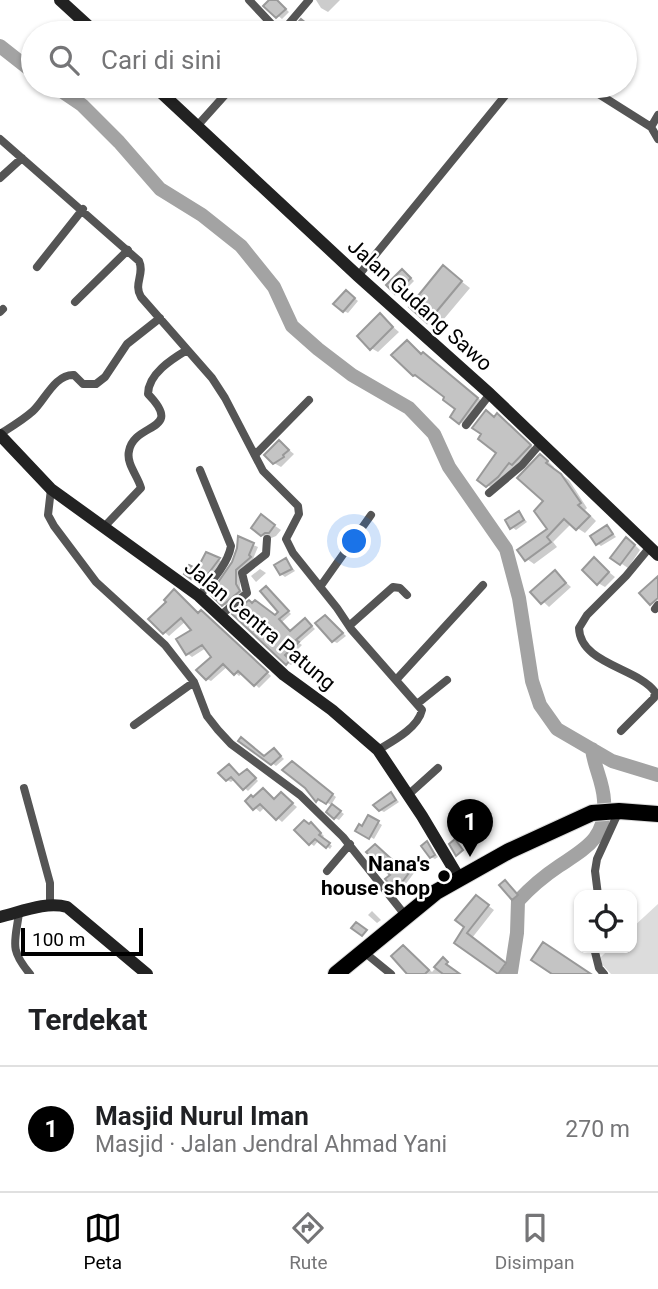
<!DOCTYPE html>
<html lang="id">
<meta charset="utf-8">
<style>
:root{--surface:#fff;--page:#f6f6f6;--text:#202124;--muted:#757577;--line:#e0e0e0;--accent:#000}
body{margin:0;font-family:Roboto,sans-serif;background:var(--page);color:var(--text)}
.controls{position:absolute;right:21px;bottom:21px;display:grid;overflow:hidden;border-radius:14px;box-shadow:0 2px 5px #0004}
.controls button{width:63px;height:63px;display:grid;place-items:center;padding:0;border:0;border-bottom:2px solid var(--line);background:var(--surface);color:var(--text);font:35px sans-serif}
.scale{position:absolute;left:21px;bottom:18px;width:122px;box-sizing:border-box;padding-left:7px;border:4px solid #000;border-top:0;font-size:19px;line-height:24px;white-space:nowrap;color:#000;-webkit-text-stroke:5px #fff;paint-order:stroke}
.you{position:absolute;left:355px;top:542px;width:24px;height:24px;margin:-18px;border:5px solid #fff;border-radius:50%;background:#1a73e8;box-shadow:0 0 0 10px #1a73e833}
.badge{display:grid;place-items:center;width:46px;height:46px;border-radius:50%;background:var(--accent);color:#fff;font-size:23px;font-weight:700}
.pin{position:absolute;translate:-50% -58px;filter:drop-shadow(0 2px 4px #0008)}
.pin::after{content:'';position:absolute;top:37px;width:24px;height:21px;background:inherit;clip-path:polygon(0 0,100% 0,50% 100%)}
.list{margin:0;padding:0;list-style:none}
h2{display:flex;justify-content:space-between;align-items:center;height:91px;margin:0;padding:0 28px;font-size:30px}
h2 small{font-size:23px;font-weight:400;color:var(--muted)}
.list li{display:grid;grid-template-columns:46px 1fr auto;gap:21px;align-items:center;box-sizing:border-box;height:126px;padding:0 28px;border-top:2px solid var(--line)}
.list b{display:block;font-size:26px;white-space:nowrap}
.list p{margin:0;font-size:23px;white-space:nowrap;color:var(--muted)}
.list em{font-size:23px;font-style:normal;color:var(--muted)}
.icon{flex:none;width:38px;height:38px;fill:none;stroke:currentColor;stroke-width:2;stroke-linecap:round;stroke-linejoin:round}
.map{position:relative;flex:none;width:658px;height:974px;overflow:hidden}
.search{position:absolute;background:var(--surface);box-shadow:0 2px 5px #0004;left:21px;right:21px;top:21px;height:77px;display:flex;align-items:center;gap:18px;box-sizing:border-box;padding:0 24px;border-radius:38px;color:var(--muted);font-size:26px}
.sheet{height:217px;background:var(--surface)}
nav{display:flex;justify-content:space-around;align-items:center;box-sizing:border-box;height:98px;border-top:2px solid var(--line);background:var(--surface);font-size:19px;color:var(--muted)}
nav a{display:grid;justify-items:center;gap:4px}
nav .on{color:var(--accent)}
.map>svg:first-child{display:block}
.green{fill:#dcdcdc}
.shadow{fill:#0003}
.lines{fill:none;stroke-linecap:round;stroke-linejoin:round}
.river{stroke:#a3a3a3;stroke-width:14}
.building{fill:#c4c4c4;stroke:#999;stroke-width:2}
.highway-casing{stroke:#dbdbdb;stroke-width:18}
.street{stroke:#555;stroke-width:8}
.secondary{stroke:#222;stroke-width:12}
.highway{stroke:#000;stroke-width:16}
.poi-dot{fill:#000;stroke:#fff;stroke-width:2.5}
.labels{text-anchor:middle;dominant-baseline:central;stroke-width:5;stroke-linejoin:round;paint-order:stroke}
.street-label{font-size:21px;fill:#000;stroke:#fff}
.poi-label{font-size:21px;font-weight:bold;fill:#000;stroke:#fff;text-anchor:end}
</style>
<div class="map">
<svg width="658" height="974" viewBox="0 0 658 974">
<rect width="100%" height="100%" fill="#fff"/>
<!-- green -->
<path class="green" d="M 658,904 L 658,974 L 611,974 L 598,960 L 610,948 L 632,948 L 632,928 Z"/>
<!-- shadow -->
<path class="shadow" d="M 272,0 L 276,0 L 289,12 L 282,19 L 266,6 Z
M 316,0 L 340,0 L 328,12 L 321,8 Z
M 306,24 L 314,30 L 311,33 L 305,33 L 297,27 Z
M 408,86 L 435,86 L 425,98 Z
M 444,268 L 470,288 L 438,326 L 428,321 Z
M 406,273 L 414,281 L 400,295 L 389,285 Z
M 350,294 L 358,301 L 348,313 L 344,311 Z
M 380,316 L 399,332 L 378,352 L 371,348 Z
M 408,342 L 483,402 L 466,426 L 460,422 L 458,409 L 447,397 L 414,375 Z
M 497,415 L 536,450 L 494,489 L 487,485 L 499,453 L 483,434 Z
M 279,442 L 294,454 L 281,467 L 274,463 Z
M 548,461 L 554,467 L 553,469 L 569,480 L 587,508 L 585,510 L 596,521 L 585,533 L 571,524 L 553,542 L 557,547 L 534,564 L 527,559 L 549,529 L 546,501 L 520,477 Z
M 519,513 L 527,522 L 516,530 L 512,527 Z
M 268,521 L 281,530 L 276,536 L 269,539 L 262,535 Z
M 607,527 L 616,537 L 601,546 L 597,543 Z
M 239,539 L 258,547 L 253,559 L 240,573 L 240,588 L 243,594 L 228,607 L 223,604 Z
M 633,543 L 640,550 L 628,568 L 613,558 Z
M 207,554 L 225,563 L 213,581 L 199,574 L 196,580 L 186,574 L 190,567 L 198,571 Z
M 286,560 L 295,571 L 285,577 L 281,574 Z
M 594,560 L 615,577 L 605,587 L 598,583 Z
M 260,569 L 266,573 L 256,582 L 251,576 Z
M 555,573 L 571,587 L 549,607 L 533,592 Z
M 266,588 L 291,614 L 282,622 L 292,632 L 306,620 L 315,629 L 299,643 L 302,645 L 288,659 L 293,663 L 291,665 L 287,663 L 276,617 L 281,612 Z
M 175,591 L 199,614 L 206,615 L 271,676 L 259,688 L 243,673 L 239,676 L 228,666 L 211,681 L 207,679 L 214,657 L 206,648 L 192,657 L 188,654 L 178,639 L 193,630 L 186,621 L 169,636 L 150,619 L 169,602 Z
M 329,619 L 346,636 L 337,643 L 333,641 Z
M 278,753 L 284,759 L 276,766 L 265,758 Z
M 229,766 L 241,777 L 251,773 L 258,781 L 248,791 L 235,779 L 231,782 L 227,780 Z
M 296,766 L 336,797 L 331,805 L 323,800 L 321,802 L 317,800 L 306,787 Z
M 263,790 L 275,800 L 281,794 L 297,807 L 282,822 L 265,807 L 260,812 L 247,801 L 254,799 Z
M 391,794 L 399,802 L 384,812 L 380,810 Z
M 337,809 L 344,814 L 339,820 L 335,818 Z
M 369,817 L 382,825 L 374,839 L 358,830 L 362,828 Z
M 308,824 L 315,827 L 324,836 L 322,838 L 332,846 L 330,849 L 319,840 L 314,846 L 310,843 Z
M 427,843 L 438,857 L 435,859 L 431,857 Z
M 406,865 L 414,873 L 405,885 L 400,883 L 396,887 L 392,885 L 393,875 L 399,866 Z
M 505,882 L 521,898 L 518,901 L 514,898 Z
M 482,901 L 494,910 L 472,938 L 510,967 L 506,974 L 499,974 L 456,943 Z
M 372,911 L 381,920 L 377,923 L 368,915 Z
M 408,950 L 432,972 L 443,960 L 458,974 L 412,974 Z"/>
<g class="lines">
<!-- river -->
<path class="river" d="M 0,46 L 33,72
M 54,86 L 82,105 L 119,142 L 160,189 L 202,215 L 241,246 L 274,287 L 292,326 L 318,349 L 352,375 L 409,408 L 434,434 L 449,467 L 506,549 L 519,598 L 532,681 L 540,705 L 557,729 L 612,761 L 658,775
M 505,974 L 511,972 L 517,933 L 518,901 C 530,888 544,876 559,866 C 586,848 607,838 604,800 C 603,781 594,767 592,749"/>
</g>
<!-- building -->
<path class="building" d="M 269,0 L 277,0 L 286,9 L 276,18 L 263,6 Z
M 301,19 L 311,27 L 305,33 L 294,27 Z
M 440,24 L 452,33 L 432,33 Z
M 443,265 L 462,281 L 427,323 L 409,307 Z
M 402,269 L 411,278 L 395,294 L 386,285 Z
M 346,290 L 355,298 L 343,312 L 333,304 Z
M 380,313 L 393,327 L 370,350 L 357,336 Z
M 407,340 L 421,354 L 423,352 L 478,398 L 459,424 L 450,417 L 455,409 L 443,400 L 444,397 L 415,375 L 413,376 L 391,355 Z
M 486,410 L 494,417 L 497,413 L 498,414 L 531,445 L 512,465 L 509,463 L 498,477 L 486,487 L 477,480 L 496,453 L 478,439 L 481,434 L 472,428 Z
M 279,440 L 289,450 L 283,455 L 284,457 L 273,464 L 264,455 Z
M 540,454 L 548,461 L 546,463 L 561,474 L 581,503 L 578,505 L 590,516 L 576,530 L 564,519 L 547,537 L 551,542 L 525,561 L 517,550 L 547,529 L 534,511 L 543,501 L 517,478 Z
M 519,511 L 524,520 L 510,529 L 505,520 Z
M 261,514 L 275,525 L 269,533 L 265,533 L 261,536 L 251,528 Z
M 607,525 L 613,534 L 596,545 L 590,536 Z
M 238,536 L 254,543 L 249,555 L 251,557 L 236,570 L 236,584 L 240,591 L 222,606 L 210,594 L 232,562 L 237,548 Z
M 626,537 L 635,545 L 620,565 L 610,558 Z
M 206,552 L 220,558 L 205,578 L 195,573 Z
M 594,557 L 609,572 L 597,585 L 582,570 Z
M 286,558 L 292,569 L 280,575 L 274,565 Z
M 189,565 L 197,569 L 191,579 L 184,574 Z
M 555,570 L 566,583 L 541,604 L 530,592 Z
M 658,576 L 658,598 L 650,605 L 639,593 Z
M 266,586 L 289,611 L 279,619 L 290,631 L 305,618 L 312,626 L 296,640 L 299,642 L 285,655 L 290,660 L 286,665 L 232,614 L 249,600 L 252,603 L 255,600 L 275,615 L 278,612 L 260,591 Z
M 174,589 L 198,613 L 201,610 L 268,672 L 254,686 L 238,671 L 234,675 L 223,664 L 206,680 L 196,670 L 211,657 L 202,645 L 186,655 L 176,639 L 191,630 L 181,618 L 163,634 L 148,619 L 166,602 L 164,600 Z
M 325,615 L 343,633 L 332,642 L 315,623 Z
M 241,737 L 264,756 L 274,748 L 281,756 L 271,765 L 238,741 Z
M 292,761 L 333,794 L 326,804 L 318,799 L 316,802 L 305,788 L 282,770 Z
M 229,764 L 239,775 L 247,769 L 256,778 L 243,790 L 231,777 L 226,781 L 218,773 Z
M 263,788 L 274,799 L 281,792 L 293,803 L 276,820 L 260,804 L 253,810 L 245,801 L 251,795 L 253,797 Z
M 391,792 L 396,800 L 379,811 L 373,805 Z
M 332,804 L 341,811 L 334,819 L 326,812 Z
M 368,815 L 379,821 L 369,839 L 355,831 L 359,824 L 362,826 Z
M 304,820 L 309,824 L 311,822 L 321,833 L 319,835 L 330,843 L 326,848 L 315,839 L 309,845 L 294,830 Z
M 455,839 L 463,850 L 456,856 L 449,844 Z
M 427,841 L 435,855 L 430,858 L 421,846 Z
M 375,844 L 398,865 L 402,861 L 411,870 L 400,885 L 396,881 L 391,886 L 385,879 L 390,875 L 366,852 Z
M 505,880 L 518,895 L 512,900 L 499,885 Z
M 476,895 L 489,905 L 467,933 L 506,963 L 498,974 L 454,943 L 464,927 L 455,920 Z
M 356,922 L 367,930 L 362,936 L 351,928 Z
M 543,942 L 591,974 L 552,974 L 531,960 Z
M 403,945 L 429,970 L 425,974 L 407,974 L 391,956 Z
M 443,957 L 448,962 L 446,964 L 460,974 L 443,974 L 434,967 Z"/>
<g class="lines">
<!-- highway casing -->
<g class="highway-casing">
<path id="highway" d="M 336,974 L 436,892 L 509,851 L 592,813 L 619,811 L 658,814"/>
</g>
<!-- street -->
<path class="street" d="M 249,0 L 280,33
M 281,33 L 309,0
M 586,86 L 651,127 L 658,139
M 198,125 L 233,86
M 651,127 L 658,115
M 0,139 L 139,261 C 145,274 133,284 141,297 L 212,378 L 225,398 L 263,471 L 298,506 L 299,514 L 286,539 L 293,553 L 337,608 L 351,629 L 422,710 C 418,728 393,741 378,750
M 0,178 L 22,158
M 37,267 L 83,209
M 358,276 L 513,86
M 75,302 L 128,250
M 0,312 L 3,309
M 466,425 L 490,394
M 0,434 C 11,427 23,420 33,411 C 45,400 55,374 74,375 L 83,384 L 96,384 L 105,377 L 127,344 L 160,318
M 255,455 L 309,400
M 51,489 L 48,515 L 54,526 L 96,582 L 165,645 L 194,682 L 207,716 L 218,730 L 231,744 L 300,795 L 343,837 L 405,915
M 489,493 L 522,465 L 541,443
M 104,527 L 141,488 C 138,476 126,464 129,451 C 134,422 185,432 148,394 C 148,374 172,359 187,350
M 320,587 L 371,515
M 199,596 C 211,582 228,564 231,546 L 200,470
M 655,609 L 658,605
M 221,615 L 247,593 L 242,573 L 266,554 L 267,539
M 349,626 L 393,587 L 400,588 L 407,595
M 396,680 L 483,585
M 417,704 L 447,680
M 134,725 L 194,682
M 621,731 L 654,698 L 655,692 C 638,668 580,664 579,628 L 587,615 L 626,576 L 650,547
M 24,788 L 50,883 L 50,905
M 408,795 L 438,768
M 327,871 L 350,844
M 598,895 L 595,871 L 597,859 L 619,811
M 19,913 C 15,943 9,949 30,974
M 594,948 L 599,968 L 604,974
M 364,952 L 391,974"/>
<!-- secondary -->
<path class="secondary" d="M 60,0 L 96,33
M 154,86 L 358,276 L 490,394 L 658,555
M 0,435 L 51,489 L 199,596 L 284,675 L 332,710 L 378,750 L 422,816 L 459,878
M 0,917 C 21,912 46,901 67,907 L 147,974"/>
<!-- highway -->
<use href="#highway" class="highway"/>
</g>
<!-- markers -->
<circle class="poi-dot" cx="444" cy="876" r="7"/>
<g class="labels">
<!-- street labels -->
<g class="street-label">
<text transform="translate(420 305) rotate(42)">Jalan Gudang Sawo</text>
<text transform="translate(260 625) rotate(40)">Jalan Centra Patung</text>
</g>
<!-- poi labels -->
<g class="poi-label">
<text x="430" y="864">Nana's<tspan x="430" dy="24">house shop</tspan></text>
</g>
</g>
</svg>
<div class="controls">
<button><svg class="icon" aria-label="locate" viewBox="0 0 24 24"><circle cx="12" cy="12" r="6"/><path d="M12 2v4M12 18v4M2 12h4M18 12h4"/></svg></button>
</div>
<div class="scale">100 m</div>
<div class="you"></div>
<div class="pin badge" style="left:470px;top:857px">1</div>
<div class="search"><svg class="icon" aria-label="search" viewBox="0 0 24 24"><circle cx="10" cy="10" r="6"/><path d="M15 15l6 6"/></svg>Cari di sini</div>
</div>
<section class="sheet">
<h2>Terdekat<small></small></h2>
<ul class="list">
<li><span class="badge">1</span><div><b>Masjid Nurul Iman</b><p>Masjid · Jalan Jendral Ahmad Yani</p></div><em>270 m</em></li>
</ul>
</section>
<nav>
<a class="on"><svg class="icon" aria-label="map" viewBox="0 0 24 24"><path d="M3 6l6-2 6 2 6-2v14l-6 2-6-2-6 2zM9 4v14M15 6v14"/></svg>Peta</a>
<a><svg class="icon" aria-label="directions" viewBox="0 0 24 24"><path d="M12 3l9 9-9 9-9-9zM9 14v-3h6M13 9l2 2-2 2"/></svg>Rute</a>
<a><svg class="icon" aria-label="saved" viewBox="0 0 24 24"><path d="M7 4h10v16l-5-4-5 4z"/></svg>Disimpan</a>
</nav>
